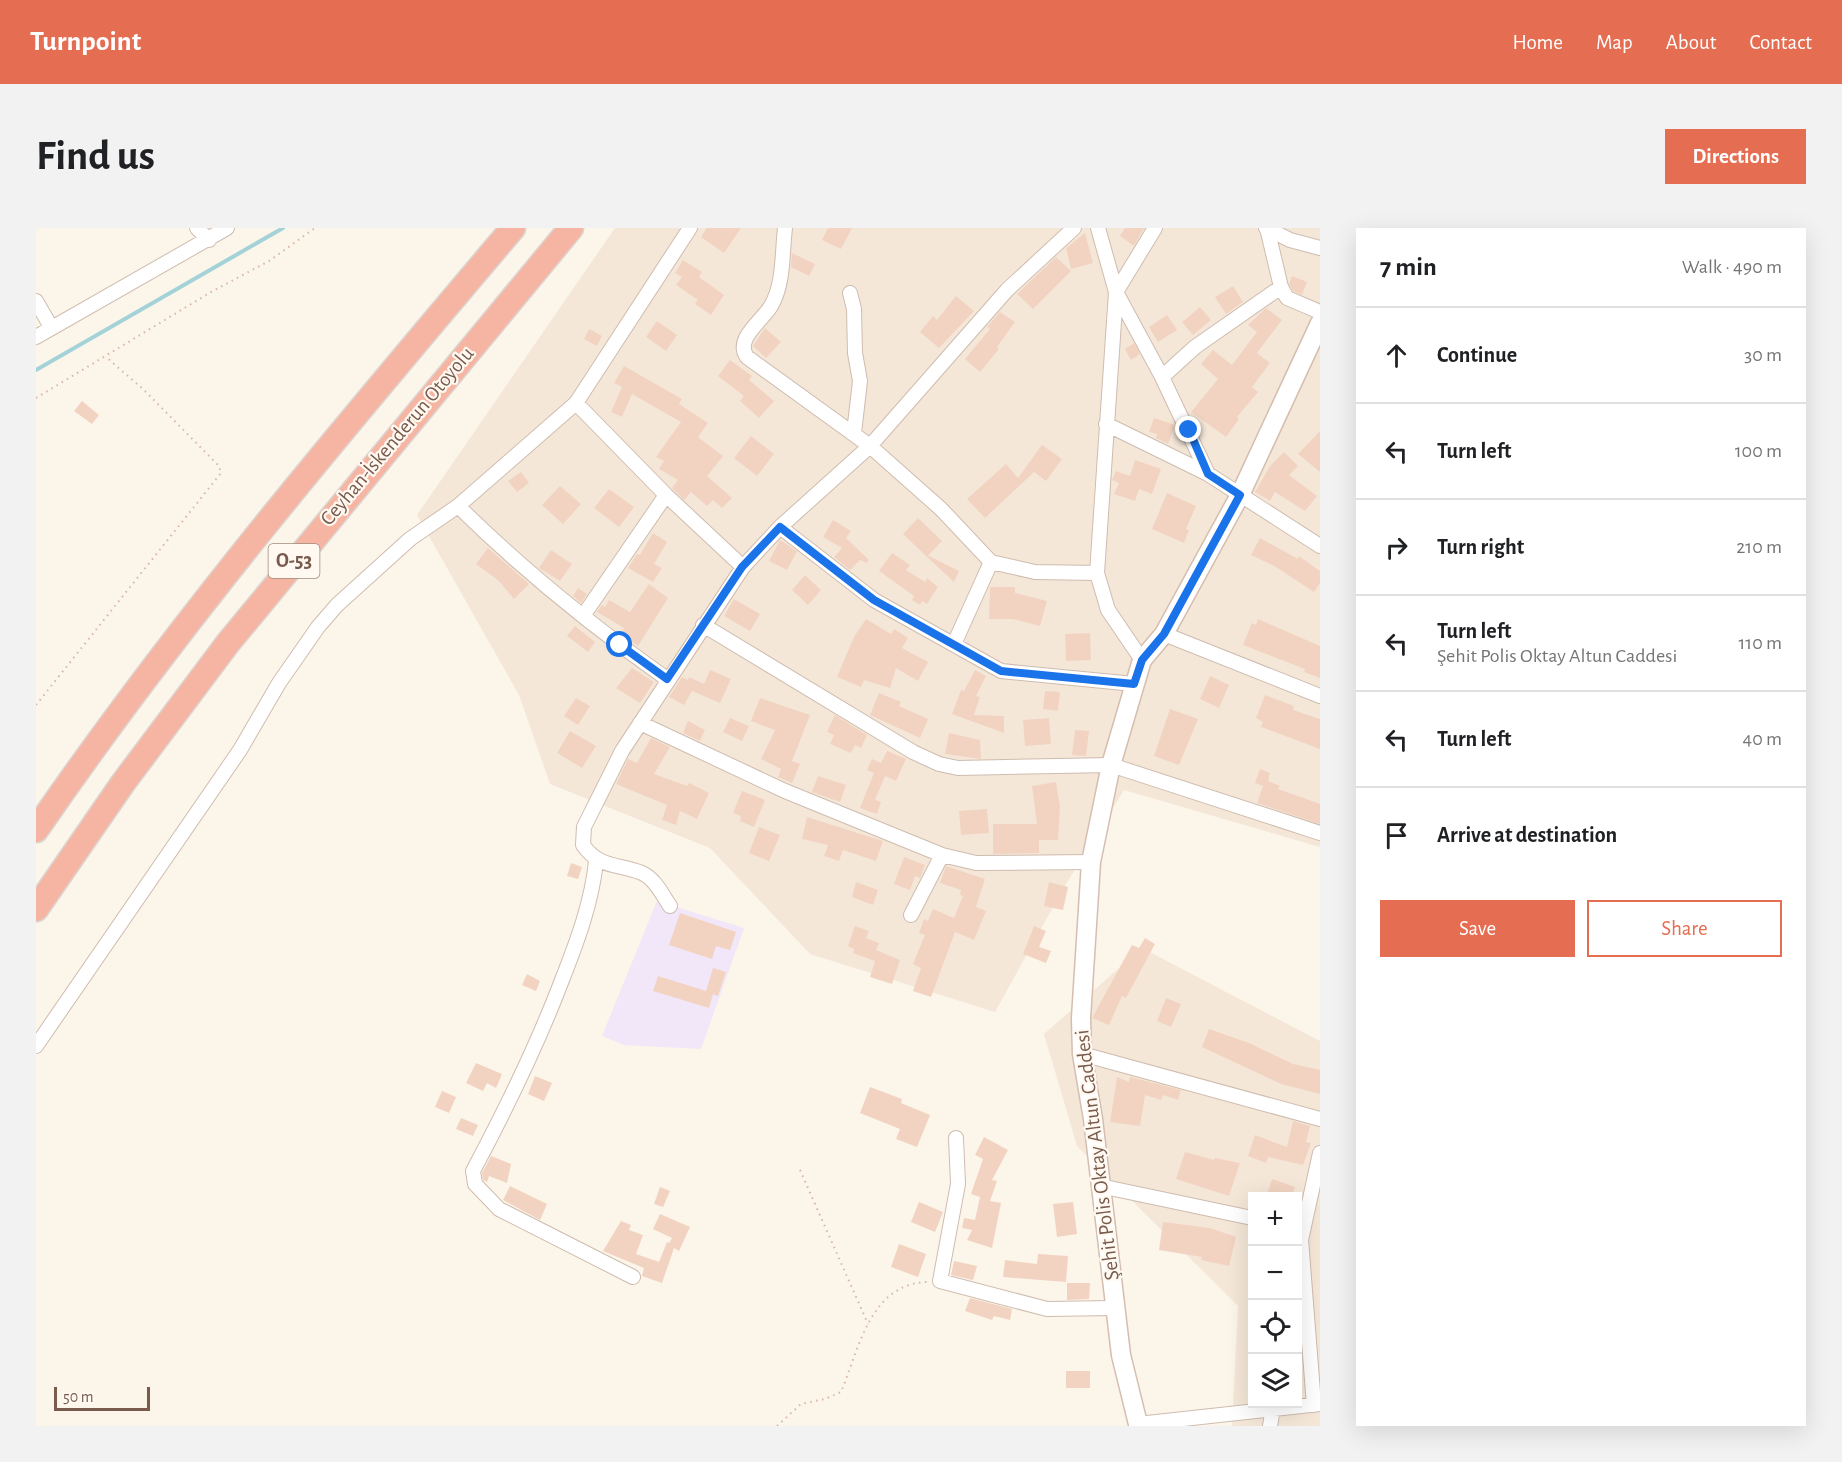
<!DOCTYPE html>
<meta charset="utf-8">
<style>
:root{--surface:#fff;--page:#f2f2f2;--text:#202124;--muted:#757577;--line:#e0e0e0;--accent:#e56d51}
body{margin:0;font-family:"Alegreya Sans",sans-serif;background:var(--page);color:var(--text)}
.controls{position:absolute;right:18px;bottom:18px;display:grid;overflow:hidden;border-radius:0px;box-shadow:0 6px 24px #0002}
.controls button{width:54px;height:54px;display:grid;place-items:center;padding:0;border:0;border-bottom:2px solid var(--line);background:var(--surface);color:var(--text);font:30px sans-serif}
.scale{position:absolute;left:18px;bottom:15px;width:96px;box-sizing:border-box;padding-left:6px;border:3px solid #785b4d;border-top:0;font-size:16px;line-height:21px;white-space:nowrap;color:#785b4d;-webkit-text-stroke:4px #fff9f1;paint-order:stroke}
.stop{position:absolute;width:18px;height:18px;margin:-14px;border:4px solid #1a73e8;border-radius:50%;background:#fff}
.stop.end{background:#1a73e8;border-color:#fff;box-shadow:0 2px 6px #0008}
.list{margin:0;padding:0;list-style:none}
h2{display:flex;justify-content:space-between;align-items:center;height:78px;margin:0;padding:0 24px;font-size:26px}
h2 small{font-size:20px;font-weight:400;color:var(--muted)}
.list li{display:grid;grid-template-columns:39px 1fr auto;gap:18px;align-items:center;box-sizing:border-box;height:96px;padding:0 24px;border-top:2px solid var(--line)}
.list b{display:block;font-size:22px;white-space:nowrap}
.list p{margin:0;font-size:20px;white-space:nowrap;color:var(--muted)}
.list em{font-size:20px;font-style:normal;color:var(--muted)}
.actions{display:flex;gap:12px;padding:18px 24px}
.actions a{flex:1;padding:14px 0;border:2px solid var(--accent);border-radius:0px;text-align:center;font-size:21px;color:var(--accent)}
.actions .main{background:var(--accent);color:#fff}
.icon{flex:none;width:33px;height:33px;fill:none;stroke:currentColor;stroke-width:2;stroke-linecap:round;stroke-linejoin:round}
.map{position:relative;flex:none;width:1284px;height:1198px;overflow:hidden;border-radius:0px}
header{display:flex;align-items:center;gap:36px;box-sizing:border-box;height:84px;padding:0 30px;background:var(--accent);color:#fff}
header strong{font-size:28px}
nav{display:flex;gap:33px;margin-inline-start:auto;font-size:21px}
.intro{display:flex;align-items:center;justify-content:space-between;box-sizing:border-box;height:144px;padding:0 36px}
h1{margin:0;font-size:42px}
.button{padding:15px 27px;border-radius:0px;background:var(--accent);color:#fff;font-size:21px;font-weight:700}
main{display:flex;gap:36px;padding:0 36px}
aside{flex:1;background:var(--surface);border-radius:0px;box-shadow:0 6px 24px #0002}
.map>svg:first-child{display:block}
.residential{fill:#f4e7d8;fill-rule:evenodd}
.education{fill:#f2e6f9}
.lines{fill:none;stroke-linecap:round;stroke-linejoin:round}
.stream{stroke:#a4d2d9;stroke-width:4}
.building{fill:#f2d3c1}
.street-casing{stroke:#cfbcaf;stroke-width:16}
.secondary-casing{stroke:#d5beaf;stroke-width:21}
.highway-casing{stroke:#dcd4d1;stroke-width:27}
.path{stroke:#d8b6a4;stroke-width:2;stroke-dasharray:1.5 4.5;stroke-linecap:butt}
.street{stroke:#fff;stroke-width:14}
.secondary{stroke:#fff;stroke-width:18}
.highway{stroke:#f6b5a2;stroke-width:24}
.route{stroke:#1a73e8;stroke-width:8}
.labels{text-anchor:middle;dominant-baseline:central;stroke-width:4.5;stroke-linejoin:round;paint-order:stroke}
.shield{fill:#fff9f1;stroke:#a08a7e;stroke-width:1.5}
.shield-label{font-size:20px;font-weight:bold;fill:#785b4d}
.street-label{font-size:21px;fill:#785b4d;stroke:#fff9f1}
</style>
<header>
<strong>Turnpoint</strong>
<nav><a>Home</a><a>Map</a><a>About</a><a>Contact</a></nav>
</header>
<div class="intro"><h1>Find us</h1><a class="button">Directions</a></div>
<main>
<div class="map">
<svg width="1284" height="1198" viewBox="0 0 1284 1198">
<rect width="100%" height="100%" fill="#fcf5ea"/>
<!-- residential -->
<path class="residential" d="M 579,0 L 1284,0 L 1284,619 L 1088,562 L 1027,661 L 959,784 L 774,726 L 674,620 L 514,556 L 483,467 L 381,287 Z
M 1106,720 L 1284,813 L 1284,1198 L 1196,1198 L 1202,1078 L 1041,918 L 1008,806 ZM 1216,968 L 1262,968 L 1262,1176 L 1216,1176 Z"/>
<!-- education -->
<path class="education" d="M 621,673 L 708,700 L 665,821 L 588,817 L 566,808 Z"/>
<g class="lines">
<!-- stream -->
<path class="stream" d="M 0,142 L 247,0"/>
</g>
<!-- building -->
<path class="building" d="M 671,0 L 705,0 L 688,25 L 665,9 Z
M 792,0 L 816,0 L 805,21 L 786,12 Z
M 1089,0 L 1108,0 L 1098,18 L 1084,8 Z
M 1049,5 L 1057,35 L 1035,41 L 1030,20 Z
M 756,25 L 779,36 L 773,48 L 755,39 Z
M 1020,29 L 1035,43 L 997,81 L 981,66 Z
M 647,32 L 666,44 L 663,49 L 688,67 L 675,87 L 659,76 L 662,72 L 640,57 L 646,49 L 639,45 Z
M 1256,48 L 1271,54 L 1266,67 L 1257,63 L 1253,56 Z
M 1197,58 L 1207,74 L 1190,86 L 1179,69 Z
M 920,68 L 938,83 L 903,120 L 884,104 L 897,88 L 901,92 Z
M 1164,79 L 1175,92 L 1157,107 L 1146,94 Z
M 1230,80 L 1246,92 L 1221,125 L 1234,135 L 1216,159 L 1222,164 L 1201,189 L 1203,191 L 1190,209 L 1155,184 L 1182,151 L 1165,136 L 1177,122 L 1196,137 L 1221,104 L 1212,97 Z
M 964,84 L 979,94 L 961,119 L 963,121 L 944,144 L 929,131 L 954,101 L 951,99 Z
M 1131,87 L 1141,102 L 1122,114 L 1113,99 Z
M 621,93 L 641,107 L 630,123 L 610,109 Z
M 729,100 L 745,114 L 730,130 L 717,118 Z
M 553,101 L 566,108 L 561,118 L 548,111 Z
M 1098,115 L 1104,126 L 1095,132 L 1089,121 Z
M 694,132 L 716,148 L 713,152 L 738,173 L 723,190 L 704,173 L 708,168 L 682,148 Z
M 588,138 L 646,171 L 643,176 L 672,195 L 662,209 L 687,228 L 671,248 L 696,270 L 686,280 L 677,272 L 671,278 L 655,264 L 648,272 L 636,260 L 642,252 L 623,241 L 628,233 L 620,229 L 645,194 L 596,166 L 586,189 L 575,184 L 586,159 L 578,155 Z
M 46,173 L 63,187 L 56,196 L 38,183 Z
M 1118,190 L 1139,197 L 1132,216 L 1120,210 L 1121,206 L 1113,204 Z
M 1284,203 L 1284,244 L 1262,226 Z
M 715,208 L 738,226 L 721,248 L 698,230 Z
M 1006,217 L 1026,231 L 1010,253 L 998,244 L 949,290 L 931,271 L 970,236 L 982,250 Z
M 1248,224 L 1262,238 L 1253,247 L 1281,268 L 1269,283 L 1239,264 L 1234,273 L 1219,264 L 1234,238 Z
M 1099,232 L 1125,241 L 1116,266 L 1103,261 L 1099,273 L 1078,266 L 1083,255 L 1076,252 L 1080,243 L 1094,248 Z
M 485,244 L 493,255 L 481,264 L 472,253 Z
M 524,258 L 545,276 L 527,296 L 506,277 Z
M 573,261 L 598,279 L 583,299 L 558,280 Z
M 1131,265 L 1160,278 L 1150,301 L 1153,302 L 1148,315 L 1116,301 Z
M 882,290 L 906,313 L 891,329 L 867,306 Z
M 797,292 L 815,303 L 810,310 L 833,332 L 830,335 L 824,332 L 814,342 L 798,329 L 806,320 L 787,309 Z
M 617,305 L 631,314 L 618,336 L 626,340 L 617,354 L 592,340 L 601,326 L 604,327 Z
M 1224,310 L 1262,331 L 1263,328 L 1284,343 L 1284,355 L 1278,364 L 1240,339 L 1215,327 Z
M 744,312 L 761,323 L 751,342 L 733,333 Z
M 452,320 L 493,356 L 478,371 L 463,353 L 440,336 Z
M 515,322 L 536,336 L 524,353 L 503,340 Z
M 856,325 L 874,337 L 870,342 L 889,354 L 891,350 L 902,359 L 891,376 L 886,373 L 884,377 L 876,372 L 878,368 L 843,343 Z
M 893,328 L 923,343 L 918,354 L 891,329 Z
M 769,347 L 785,362 L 772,377 L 756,362 Z
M 613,356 L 632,370 L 602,418 L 585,406 L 588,400 L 561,384 L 566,377 L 569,379 L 573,372 L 594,384 Z
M 954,359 L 979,359 L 979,365 L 1011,373 L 1004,398 L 977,391 L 953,391 Z
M 542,360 L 551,366 L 545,375 L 537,368 Z
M 698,371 L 724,386 L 714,403 L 688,388 Z
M 830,391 L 855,406 L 858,401 L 872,410 L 866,420 L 892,434 L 882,453 L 860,440 L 854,460 L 828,452 L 825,459 L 801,449 L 818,409 Z
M 1222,391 L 1284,418 L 1284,450 L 1268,444 L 1269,441 L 1207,417 L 1216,395 L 1220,397 Z
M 539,398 L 559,414 L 552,424 L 531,408 Z
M 1054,405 L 1055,432 L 1030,433 L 1029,406 Z
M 596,440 L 618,454 L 604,475 L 580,460 Z
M 674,442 L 695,451 L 684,475 L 656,463 L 648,477 L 633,469 L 646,449 L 652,452 L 653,449 L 668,456 Z
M 939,442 L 950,448 L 940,468 L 944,469 L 938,487 L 968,488 L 968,505 L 916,486 L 925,462 L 928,463 Z
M 1174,448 L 1193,457 L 1183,480 L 1164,471 Z
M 1009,463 L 1024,464 L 1022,483 L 1007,481 Z
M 843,465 L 865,474 L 863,478 L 892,491 L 884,510 L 834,487 Z
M 1229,467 L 1258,478 L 1257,482 L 1284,491 L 1284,521 L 1225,499 L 1227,494 L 1220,490 Z
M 540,470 L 554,478 L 542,497 L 528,488 Z
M 724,470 L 774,487 L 756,533 L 764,536 L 756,555 L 742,549 L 745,541 L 725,531 L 739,502 L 715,493 Z
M 1134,481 L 1162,491 L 1143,537 L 1118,528 Z
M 799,487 L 831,507 L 825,520 L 819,517 L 815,525 L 794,516 L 798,507 L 791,504 Z
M 694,490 L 713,498 L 706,513 L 687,504 Z
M 1013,490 L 1015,516 L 989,518 L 987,492 Z
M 652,493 L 669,502 L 664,513 L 647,505 Z
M 1039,502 L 1053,503 L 1050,528 L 1036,527 Z
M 534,503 L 560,518 L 546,540 L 521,525 Z
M 913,505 L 944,512 L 945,531 L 909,526 Z
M 615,510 L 634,519 L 618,546 L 651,558 L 653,555 L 673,565 L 661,591 L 644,583 L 640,597 L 626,592 L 631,577 L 580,556 L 592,531 L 601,535 Z
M 851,523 L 870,531 L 860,553 L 849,548 L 839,572 L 845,574 L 841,586 L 824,580 L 838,545 L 831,542 L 836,531 L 845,535 Z
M 1224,541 L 1234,545 L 1232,553 L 1244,558 L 1242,561 L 1284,576 L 1284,596 L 1221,575 L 1227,558 L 1219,555 Z
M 782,548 L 810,557 L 804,574 L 776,564 Z
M 1020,554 L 1024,579 L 1022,612 L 1003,612 L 1003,625 L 957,626 L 957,596 L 1001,596 L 996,558 Z
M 706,563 L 729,572 L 718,599 L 704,593 L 705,588 L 697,585 Z
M 951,581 L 953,605 L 925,607 L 923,583 Z
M 771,589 L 847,613 L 840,633 L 807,622 L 803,633 L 788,628 L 792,617 L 766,611 Z
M 723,599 L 744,607 L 733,633 L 713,625 Z
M 868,629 L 889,637 L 884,650 L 879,648 L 874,662 L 858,656 Z
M 535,635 L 546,639 L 542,651 L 531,648 Z
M 910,638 L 949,651 L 940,679 L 950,683 L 938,712 L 919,704 L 895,769 L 877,763 L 885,740 L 877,736 L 889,707 L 883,705 L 888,691 L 892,693 L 897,681 L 918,690 L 927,668 L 924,667 L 925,662 L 904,655 Z
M 820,654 L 842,662 L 837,677 L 816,669 Z
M 1013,654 L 1032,659 L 1027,682 L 1008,678 Z
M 644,685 L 700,704 L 694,722 L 680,718 L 676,731 L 633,717 Z
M 819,698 L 833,703 L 830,710 L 843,715 L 840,722 L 864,732 L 856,756 L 834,749 L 839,733 L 817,725 L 818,721 L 812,718 Z
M 998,698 L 1010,703 L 1003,719 L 1015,723 L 1010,735 L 987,726 Z
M 1109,710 L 1119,716 L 1090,770 L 1086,768 L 1073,797 L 1056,790 L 1096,717 L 1103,720 Z
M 677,740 L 690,744 L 682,768 L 677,766 L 673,780 L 617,763 L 622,748 L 670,763 Z
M 491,746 L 504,753 L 500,763 L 486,757 Z
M 1130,770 L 1145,776 L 1135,799 L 1121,793 Z
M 1173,801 L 1213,815 L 1257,836 L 1284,842 L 1284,866 L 1245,856 L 1166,819 Z
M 440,835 L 466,846 L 460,860 L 451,855 L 447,863 L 430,855 Z
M 499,848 L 516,855 L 508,873 L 492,866 Z
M 1081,849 L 1093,854 L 1094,849 L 1145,862 L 1142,872 L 1127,867 L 1125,872 L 1109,867 L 1104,898 L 1074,894 Z
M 834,859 L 866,871 L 865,875 L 894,887 L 881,919 L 860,911 L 864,901 L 824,885 Z
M 406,863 L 420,869 L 413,885 L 399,879 Z
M 425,890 L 442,897 L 437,908 L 420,901 Z
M 1257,893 L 1274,898 L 1270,914 L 1275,915 L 1267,937 L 1232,929 L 1230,935 L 1212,928 L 1219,907 L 1251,919 Z
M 948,909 L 972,922 L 956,952 L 961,953 L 954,973 L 965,975 L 956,1020 L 931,1012 L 936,1002 L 926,1000 L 928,990 L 939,992 L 944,969 L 935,966 L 947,931 L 939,927 Z
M 1149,924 L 1178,932 L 1179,930 L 1204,935 L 1193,968 L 1140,951 Z
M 455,928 L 475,936 L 471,955 L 453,948 L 451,954 L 447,952 L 446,945 Z
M 1236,951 L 1259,959 L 1256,969 L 1230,969 Z
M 474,958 L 511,976 L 504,992 L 467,972 Z
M 624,959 L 634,963 L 627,979 L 618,976 Z
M 883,974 L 907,984 L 899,1004 L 875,994 Z
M 1037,974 L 1041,1006 L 1021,1009 L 1017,976 Z
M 624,986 L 654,999 L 643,1023 L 638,1020 L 626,1055 L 606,1048 L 608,1040 L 567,1023 L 585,993 L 595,997 L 593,1002 L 607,1007 L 600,1026 L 623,1034 L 631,1014 L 633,1015 L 636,1010 L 617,1001 Z
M 1127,994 L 1174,1000 L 1200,1009 L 1193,1038 L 1165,1032 L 1166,1029 L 1123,1022 Z
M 863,1016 L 890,1026 L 882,1049 L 855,1039 Z
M 1002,1026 L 1032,1028 L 1030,1054 L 967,1049 L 969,1032 L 1001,1036 Z
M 918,1033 L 941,1038 L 937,1052 L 915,1047 Z
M 1031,1055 L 1054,1055 L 1053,1071 L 1031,1072 Z
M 934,1070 L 976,1081 L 974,1092 L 958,1088 L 956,1092 L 929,1083 Z
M 1030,1143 L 1054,1143 L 1054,1160 L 1030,1160 Z"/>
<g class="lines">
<!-- street casing -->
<g class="street-casing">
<path id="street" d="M 161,0 L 173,12
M 654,0 L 540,175 L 630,267 L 707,339
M 749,0 C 746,25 748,56 735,78 C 727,92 698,111 711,129 L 834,218 L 905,281 L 955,334 L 999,344 L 1061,345
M 1062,0 L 1080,64 L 1061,345 L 1072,382 L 1106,432
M 1119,0 L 1080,64 L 1126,149 L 1172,246
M 1230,0 L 1254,12 L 1284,20
M 1231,0 L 1245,59 L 1251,70 L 1284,84
M 814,65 L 818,81 L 819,125 L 824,153 L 818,205
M 0,73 L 15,99
M 0,109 L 191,0
M 1126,149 L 1159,119 L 1245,59
M 1070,196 L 1172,246 L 1284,318
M 422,278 C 487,342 556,398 631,451
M 744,299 L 838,372 L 965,443 L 1098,456
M 547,388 L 630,267
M 667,397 L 877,524 L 903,536 L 922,540 L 1075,537 L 1284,605
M 1128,406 L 1284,468
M 918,416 L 955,334
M 604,495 L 749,563 L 906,627 L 940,635 L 1055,634
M 560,633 C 556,674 541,714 526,752 C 501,818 470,881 437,943 L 439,956 L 463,981 L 597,1049
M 634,678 C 626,666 619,651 606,645 C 581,635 564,641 547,617 L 548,599 L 586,523 L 707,339 L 744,299 L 834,218 L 971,62 L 1038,0
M 875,687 L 906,627
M 0,818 L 204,522 L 243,455 L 282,399 L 301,377 L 374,311 L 422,278 L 540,175
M 1046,826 L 1284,891
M 920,910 L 922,956 L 904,1053 L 1011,1081 L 1078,1080
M 1064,958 L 1216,990
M 1278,1177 L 1265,1012 L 1284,925
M 1102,1198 L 1102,1196 L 1284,1176
M 1234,1198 L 1237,1180"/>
</g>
<!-- secondary casing -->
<g class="secondary-casing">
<path id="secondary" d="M 1102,1196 L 1085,1127 L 1057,891 L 1046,826 L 1045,790 L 1055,634 L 1075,537 L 1106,432 L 1128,406 L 1204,267 L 1284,95"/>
</g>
<!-- highway casing -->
<g class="highway-casing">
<path id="highway" d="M 0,602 C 145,391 312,195 477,0
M 0,681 L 87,555 L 192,415 L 535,0"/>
</g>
<!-- path -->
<path class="path" d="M 0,170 L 175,64 L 233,33 L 279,0
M 0,477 L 185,245 L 183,238 L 107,161 L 70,129
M 764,942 L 832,1096
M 741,1198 L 765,1176 L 789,1171 L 805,1164 C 823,1121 834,1055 892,1054"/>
<!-- street -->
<use href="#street" class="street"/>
<!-- secondary -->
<use href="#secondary" class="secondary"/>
<!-- highway -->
<use href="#highway" class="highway"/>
</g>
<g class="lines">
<!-- route -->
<path class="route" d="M 584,417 L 631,451 L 706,339 L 744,299 L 838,372 L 965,443 L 1098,456 L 1106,432 L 1128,406 L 1204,267 L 1172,246 L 1153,202"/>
</g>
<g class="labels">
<!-- shield labels -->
<rect class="shield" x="232.5" y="316" width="51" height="34" rx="4.5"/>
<g class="shield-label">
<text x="258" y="333">O-53</text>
</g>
<!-- street labels -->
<g class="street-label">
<text transform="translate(361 208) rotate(-50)">Ceyhan-İskenderun Otoyolu</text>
<text transform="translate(1061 927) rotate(-97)">Şehit Polis Oktay Altun Caddesi</text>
</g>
</g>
</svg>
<div class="controls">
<button>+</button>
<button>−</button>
<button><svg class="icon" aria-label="locate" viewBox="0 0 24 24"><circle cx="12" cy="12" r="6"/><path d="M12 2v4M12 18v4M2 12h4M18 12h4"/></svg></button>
<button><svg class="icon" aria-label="layers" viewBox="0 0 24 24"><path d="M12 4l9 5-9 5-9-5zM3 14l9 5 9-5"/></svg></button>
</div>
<div class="scale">50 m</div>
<div class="stop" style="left:584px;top:417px"></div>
<div class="stop end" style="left:1153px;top:202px"></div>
</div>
<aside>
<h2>7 min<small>Walk · 490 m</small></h2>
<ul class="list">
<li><svg class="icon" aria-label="ahead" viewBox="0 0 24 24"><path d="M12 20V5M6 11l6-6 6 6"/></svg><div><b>Continue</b></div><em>30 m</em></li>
<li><svg class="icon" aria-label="left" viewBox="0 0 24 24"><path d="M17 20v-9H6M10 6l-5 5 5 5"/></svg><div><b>Turn left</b></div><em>100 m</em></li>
<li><svg class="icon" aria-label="right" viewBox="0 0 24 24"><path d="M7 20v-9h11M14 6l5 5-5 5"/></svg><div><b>Turn right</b></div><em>210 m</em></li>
<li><svg class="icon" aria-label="left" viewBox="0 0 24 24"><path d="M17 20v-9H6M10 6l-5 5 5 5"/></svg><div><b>Turn left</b><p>Şehit Polis Oktay Altun Caddesi</p></div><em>110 m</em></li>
<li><svg class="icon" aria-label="left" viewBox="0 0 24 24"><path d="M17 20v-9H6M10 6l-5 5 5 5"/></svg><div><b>Turn left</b></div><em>40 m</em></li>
<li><svg class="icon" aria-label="arrive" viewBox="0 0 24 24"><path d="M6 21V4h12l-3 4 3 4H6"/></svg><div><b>Arrive at destination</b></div></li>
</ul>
<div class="actions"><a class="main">Save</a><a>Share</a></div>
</aside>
</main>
